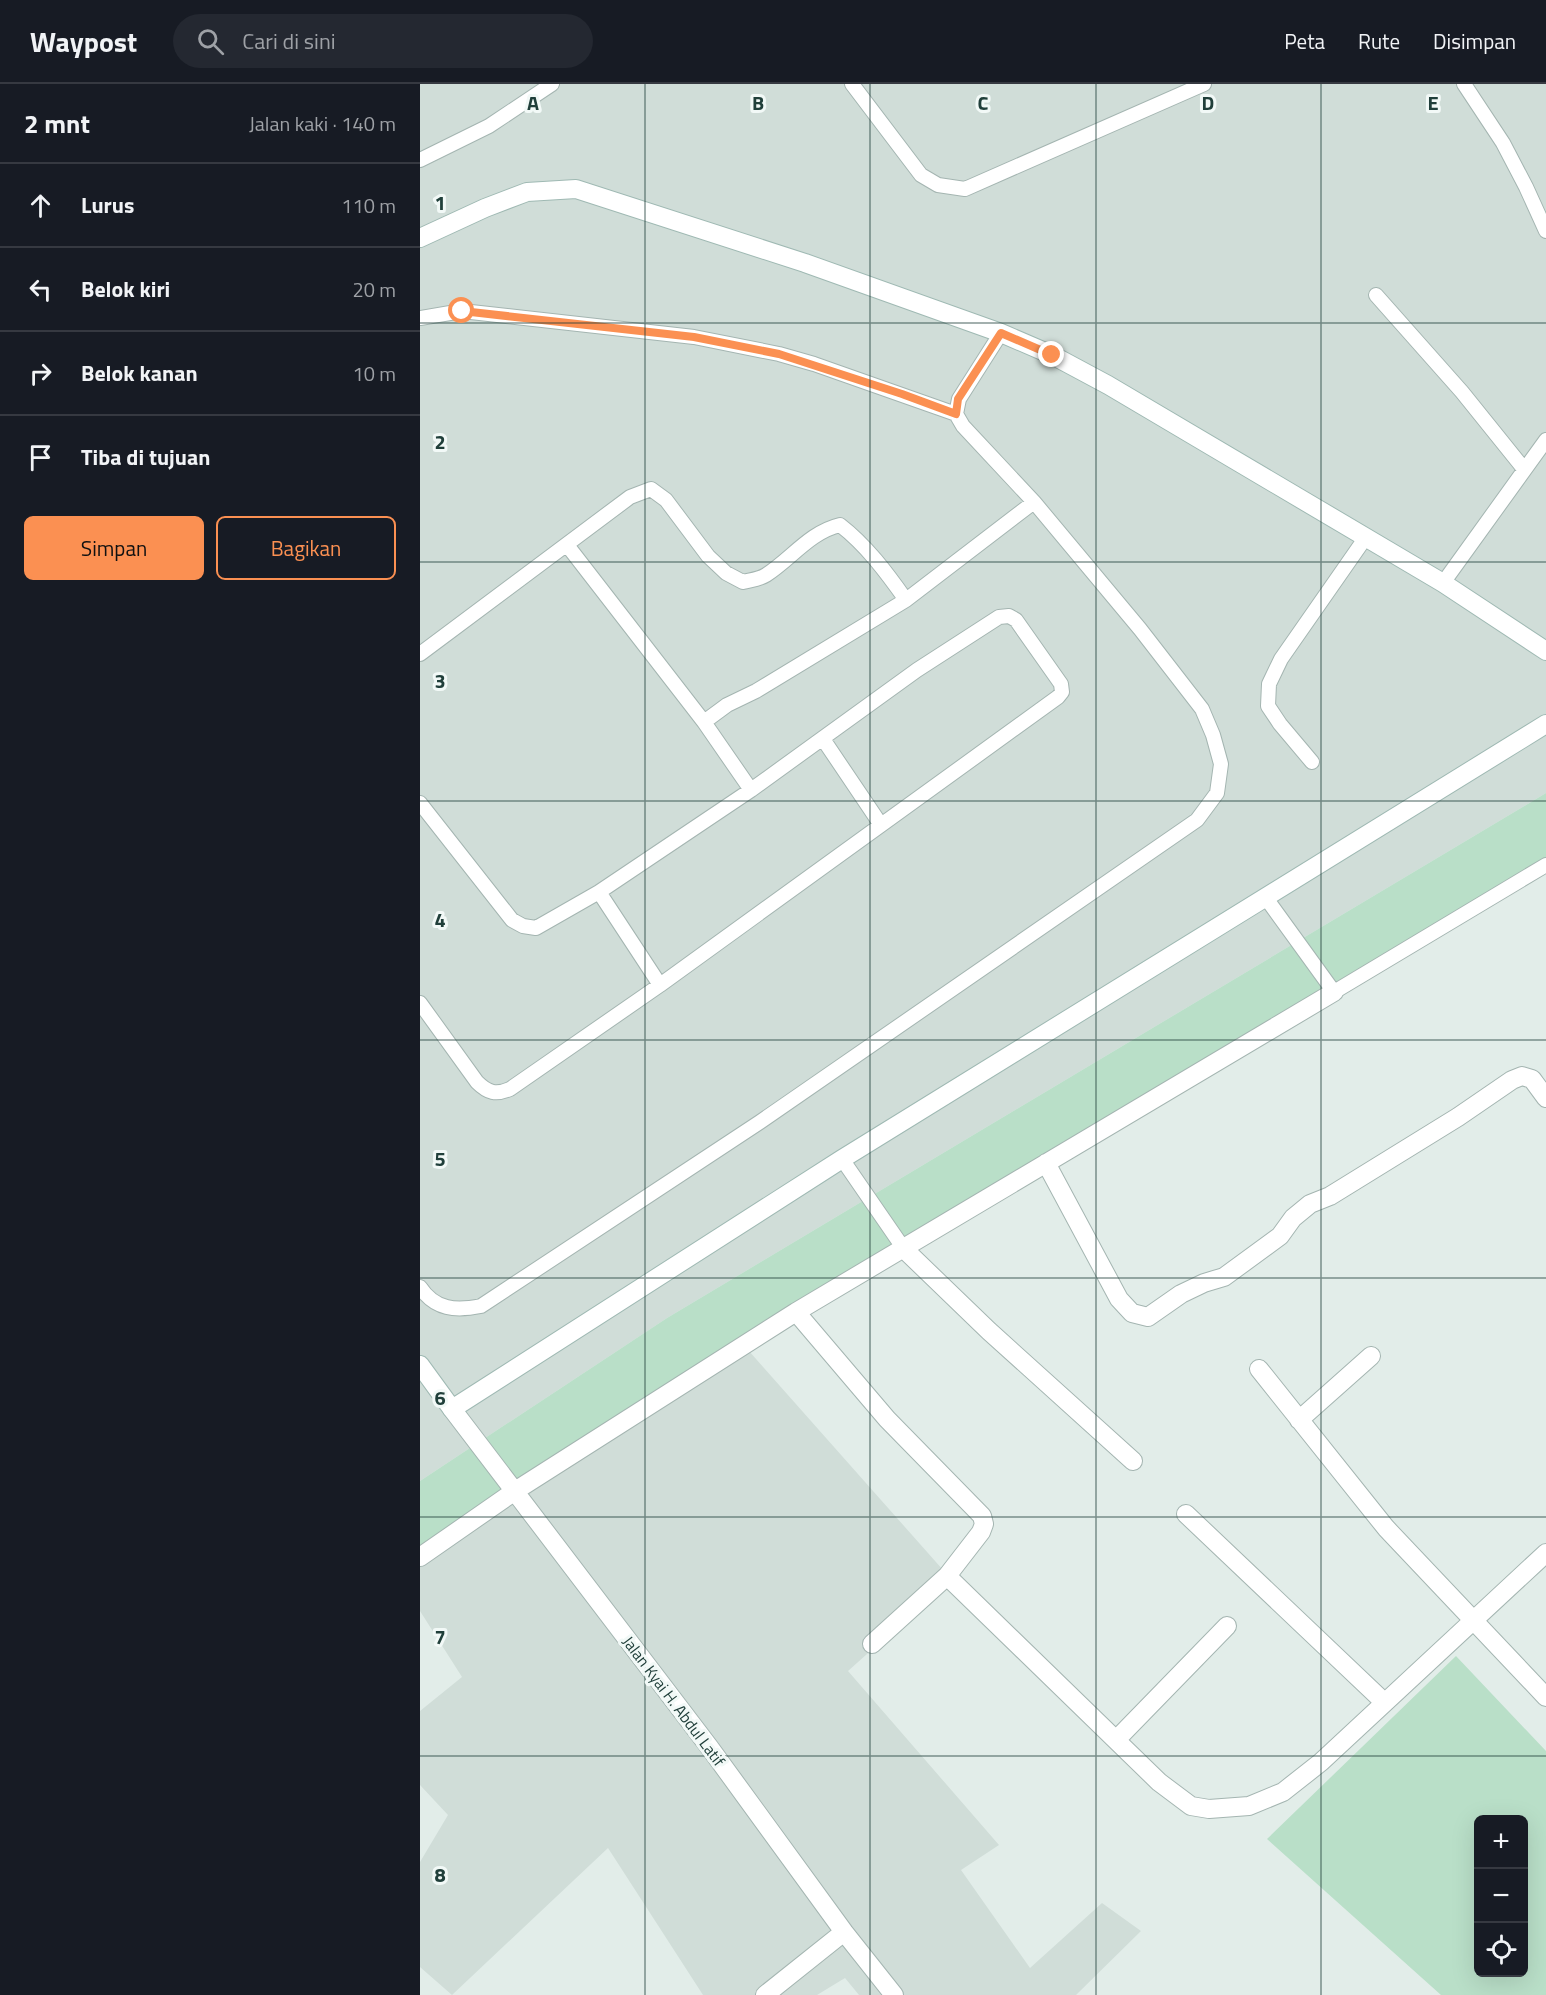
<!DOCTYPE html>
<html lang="id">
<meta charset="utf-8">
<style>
:root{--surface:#171b24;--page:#242831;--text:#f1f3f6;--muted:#9ea1a6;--line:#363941;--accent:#fb9052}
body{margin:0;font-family:"Titillium Web",sans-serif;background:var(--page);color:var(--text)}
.controls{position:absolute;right:18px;bottom:18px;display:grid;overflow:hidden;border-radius:9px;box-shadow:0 6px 24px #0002}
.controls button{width:54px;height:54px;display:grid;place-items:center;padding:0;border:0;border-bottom:2px solid var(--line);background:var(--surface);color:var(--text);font:30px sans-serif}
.stop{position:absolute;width:18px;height:18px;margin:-14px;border:4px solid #fb9052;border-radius:50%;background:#fff}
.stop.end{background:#fb9052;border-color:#fff;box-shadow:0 2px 6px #0008}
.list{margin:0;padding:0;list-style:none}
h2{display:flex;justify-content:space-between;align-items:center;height:78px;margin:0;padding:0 24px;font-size:26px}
h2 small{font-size:20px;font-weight:400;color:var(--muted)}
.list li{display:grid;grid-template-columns:39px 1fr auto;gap:18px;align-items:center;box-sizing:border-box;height:84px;padding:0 24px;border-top:2px solid var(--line)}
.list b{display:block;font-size:22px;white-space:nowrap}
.list em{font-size:20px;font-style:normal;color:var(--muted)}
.actions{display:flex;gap:12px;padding:18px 24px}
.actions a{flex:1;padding:14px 0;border:2px solid var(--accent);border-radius:9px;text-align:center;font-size:21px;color:var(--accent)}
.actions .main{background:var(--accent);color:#111}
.icon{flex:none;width:33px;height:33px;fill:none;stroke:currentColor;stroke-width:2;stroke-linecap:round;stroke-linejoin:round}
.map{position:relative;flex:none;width:1126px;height:1911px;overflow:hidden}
header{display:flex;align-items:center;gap:36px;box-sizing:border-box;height:84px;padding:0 30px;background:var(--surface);border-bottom:2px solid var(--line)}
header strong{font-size:28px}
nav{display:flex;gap:33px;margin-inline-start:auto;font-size:21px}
.search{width:420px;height:54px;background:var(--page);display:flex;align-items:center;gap:15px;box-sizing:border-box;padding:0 21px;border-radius:33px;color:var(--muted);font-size:22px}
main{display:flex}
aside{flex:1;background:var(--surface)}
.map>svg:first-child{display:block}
.built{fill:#d0ddd8}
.green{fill:#b9dfc8;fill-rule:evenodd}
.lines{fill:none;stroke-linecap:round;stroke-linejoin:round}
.lane-casing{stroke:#a4b5b1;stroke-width:16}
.street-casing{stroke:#a4b5b1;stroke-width:20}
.secondary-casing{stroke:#9fb9b3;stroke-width:20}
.lane{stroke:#fff;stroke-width:14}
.street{stroke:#fff;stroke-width:18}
.secondary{stroke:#fff;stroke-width:18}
.route{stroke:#fb9052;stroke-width:8}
.grid{fill:none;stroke:#203f3a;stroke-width:1.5;stroke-opacity:0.55}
.labels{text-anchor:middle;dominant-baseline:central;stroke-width:6;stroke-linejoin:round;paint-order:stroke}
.street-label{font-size:16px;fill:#203f3a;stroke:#f2f9f7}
.grid-label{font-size:20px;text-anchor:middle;font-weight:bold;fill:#203f3a;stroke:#f2f9f7;stroke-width:6;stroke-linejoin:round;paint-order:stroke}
</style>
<header>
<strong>Waypost</strong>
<div class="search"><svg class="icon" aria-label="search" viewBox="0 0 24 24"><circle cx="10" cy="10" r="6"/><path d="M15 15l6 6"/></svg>Cari di sini</div>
<nav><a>Peta</a><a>Rute</a><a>Disimpan</a></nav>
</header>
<main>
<aside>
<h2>2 mnt<small>Jalan kaki · 140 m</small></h2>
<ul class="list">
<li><svg class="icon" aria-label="ahead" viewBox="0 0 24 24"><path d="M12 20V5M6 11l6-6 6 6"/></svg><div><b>Lurus</b></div><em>110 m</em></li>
<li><svg class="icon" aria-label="left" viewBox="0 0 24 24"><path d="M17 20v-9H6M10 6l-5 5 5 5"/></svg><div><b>Belok kiri</b></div><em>20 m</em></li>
<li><svg class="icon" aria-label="right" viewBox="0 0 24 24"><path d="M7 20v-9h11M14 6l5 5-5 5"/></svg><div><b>Belok kanan</b></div><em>10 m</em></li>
<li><svg class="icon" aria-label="arrive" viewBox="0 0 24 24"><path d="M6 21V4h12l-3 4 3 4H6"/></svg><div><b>Tiba di tujuan</b></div></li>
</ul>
<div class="actions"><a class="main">Simpan</a><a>Bagikan</a></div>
</aside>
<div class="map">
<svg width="1126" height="1911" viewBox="0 0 1126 1911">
<rect width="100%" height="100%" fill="#e2ede9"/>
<!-- built -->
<path class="built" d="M 0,0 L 1126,0 L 1126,709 L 247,1234 L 0,1397 Z
M 321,1258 L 531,1495 L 428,1587 L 579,1761 L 541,1786 L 610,1884 L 682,1819 L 721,1847 L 656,1911 L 439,1911 L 425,1894 L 397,1911 L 283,1911 L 188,1764 L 32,1911 L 0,1883 L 0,1778 L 28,1731 L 0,1701 L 0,1627 L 42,1593 L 0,1527 L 0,1477 Z"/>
<!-- green -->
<path class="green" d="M 1126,709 L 1126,784 L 269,1288 L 0,1477 L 0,1397 L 247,1234 Z
M 1036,1572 L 1126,1667 L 1126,1911 L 1021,1911 L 847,1755 ZM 1058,1736 L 1104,1736 L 1104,1888 L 1058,1888 Z"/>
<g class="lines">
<!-- lane casing -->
<g class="lane-casing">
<path id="lane" d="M 432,0 L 501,91 L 518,101 L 545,105 L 784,0
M 1044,0 L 1083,59 L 1106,103 L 1126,147
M 0,76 L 69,42 L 132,0
M 956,211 L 1042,308 L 1104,385
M 0,234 L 42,227 L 274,253 L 359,270 L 394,280 L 536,330
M 147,461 L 284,638 L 307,621 L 336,607 L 486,516 L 614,418
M 1023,499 L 1126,356
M 0,570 L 210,413 L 231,405 L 246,416 L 288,472 L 306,489 L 323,498 C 331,496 340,495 346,491 C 371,475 390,448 420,441 C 446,461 467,489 486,516
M 284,638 L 331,706
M 403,655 L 461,741
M 892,678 L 860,640 L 848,622 L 849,600 L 861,575 L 946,453
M 0,719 L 92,836 L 103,842 L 116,844 L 179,808 L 331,706 L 497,586 L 579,533 L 589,532 L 596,536 L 641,600 L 642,608 L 638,613 L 240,901 L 179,808
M 846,814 L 914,908 L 1126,781
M 0,919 L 57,998 C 68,1009 76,1011 90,1005 L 240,901
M 422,1075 L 484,1165
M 0,1203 C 15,1226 36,1227 61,1222 L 340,1038 L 777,736 L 797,709 L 801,680 L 793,651 L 782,625 L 720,545 L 614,418 L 543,342 L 536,330 L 539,315 L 581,249"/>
</g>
<!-- street casing -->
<g class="street-casing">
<path id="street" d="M 626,1079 L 699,1215 L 712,1229 L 728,1233 L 761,1210 L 784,1199 L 804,1193 L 860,1152 L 873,1134 L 890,1120 L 910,1112 L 1038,1033 L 1092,996 L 1102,992 L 1112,995 L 1126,1014
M 484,1165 L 569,1247 L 713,1377
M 376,1228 L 467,1335 L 562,1432 L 564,1440 L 561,1448 L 527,1492 L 452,1560
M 839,1285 L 966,1444 L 1126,1613
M 32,1325 L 290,1664 L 424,1848 L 474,1911
M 879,1336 L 951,1272
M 766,1430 L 964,1618
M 0,1473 L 95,1407 L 376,1228 L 914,908
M 527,1492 L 739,1698 L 771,1722 L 789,1725 L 829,1722 L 863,1708 L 901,1678 L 1126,1469
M 696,1656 L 807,1542
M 345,1911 L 424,1848"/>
</g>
<!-- secondary casing -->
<g class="secondary-casing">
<path id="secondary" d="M 0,154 L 65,124 L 107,108 L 156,105 L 385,179 L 581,249 L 632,271 L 688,301 L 1023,499 L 1126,567
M 0,1281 L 32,1325 L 422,1075 L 1126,640"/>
</g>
<!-- lane -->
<use href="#lane" class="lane"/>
<!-- street -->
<use href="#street" class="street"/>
<!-- secondary -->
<use href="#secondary" class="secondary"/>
</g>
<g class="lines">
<!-- route -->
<path class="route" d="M 42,227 L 274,253 L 359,270 L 482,310 L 536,330 L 538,315 L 581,249 L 632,271"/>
</g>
<!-- grid -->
<path class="grid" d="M 225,0 L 225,1911M 450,0 L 450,1911M 676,0 L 676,1911M 901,0 L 901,1911M 0,239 L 1126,239M 0,478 L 1126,478M 0,717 L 1126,717M 0,956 L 1126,956M 0,1194 L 1126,1194M 0,1433 L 1126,1433M 0,1672 L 1126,1672"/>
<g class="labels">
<!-- street labels -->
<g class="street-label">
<text transform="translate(254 1617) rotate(53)">Jalan Kyai H. Abdul Latif</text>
</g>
</g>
<g class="grid-label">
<text x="113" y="26">A</text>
<text x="338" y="26">B</text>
<text x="563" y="26">C</text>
<text x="788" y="26">D</text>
<text x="1013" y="26">E</text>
<text x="20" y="126">1</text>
<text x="20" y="365">2</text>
<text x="20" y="604">3</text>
<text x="20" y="843">4</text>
<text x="20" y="1082">5</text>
<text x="20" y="1321">6</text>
<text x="20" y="1560">7</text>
<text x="20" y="1798">8</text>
</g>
</svg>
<div class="controls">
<button>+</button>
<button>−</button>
<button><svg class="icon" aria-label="locate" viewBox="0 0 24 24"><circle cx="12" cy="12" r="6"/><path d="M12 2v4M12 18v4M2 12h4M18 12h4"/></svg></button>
</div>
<div class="stop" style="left:42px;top:227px"></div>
<div class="stop end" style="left:632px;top:271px"></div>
</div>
</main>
